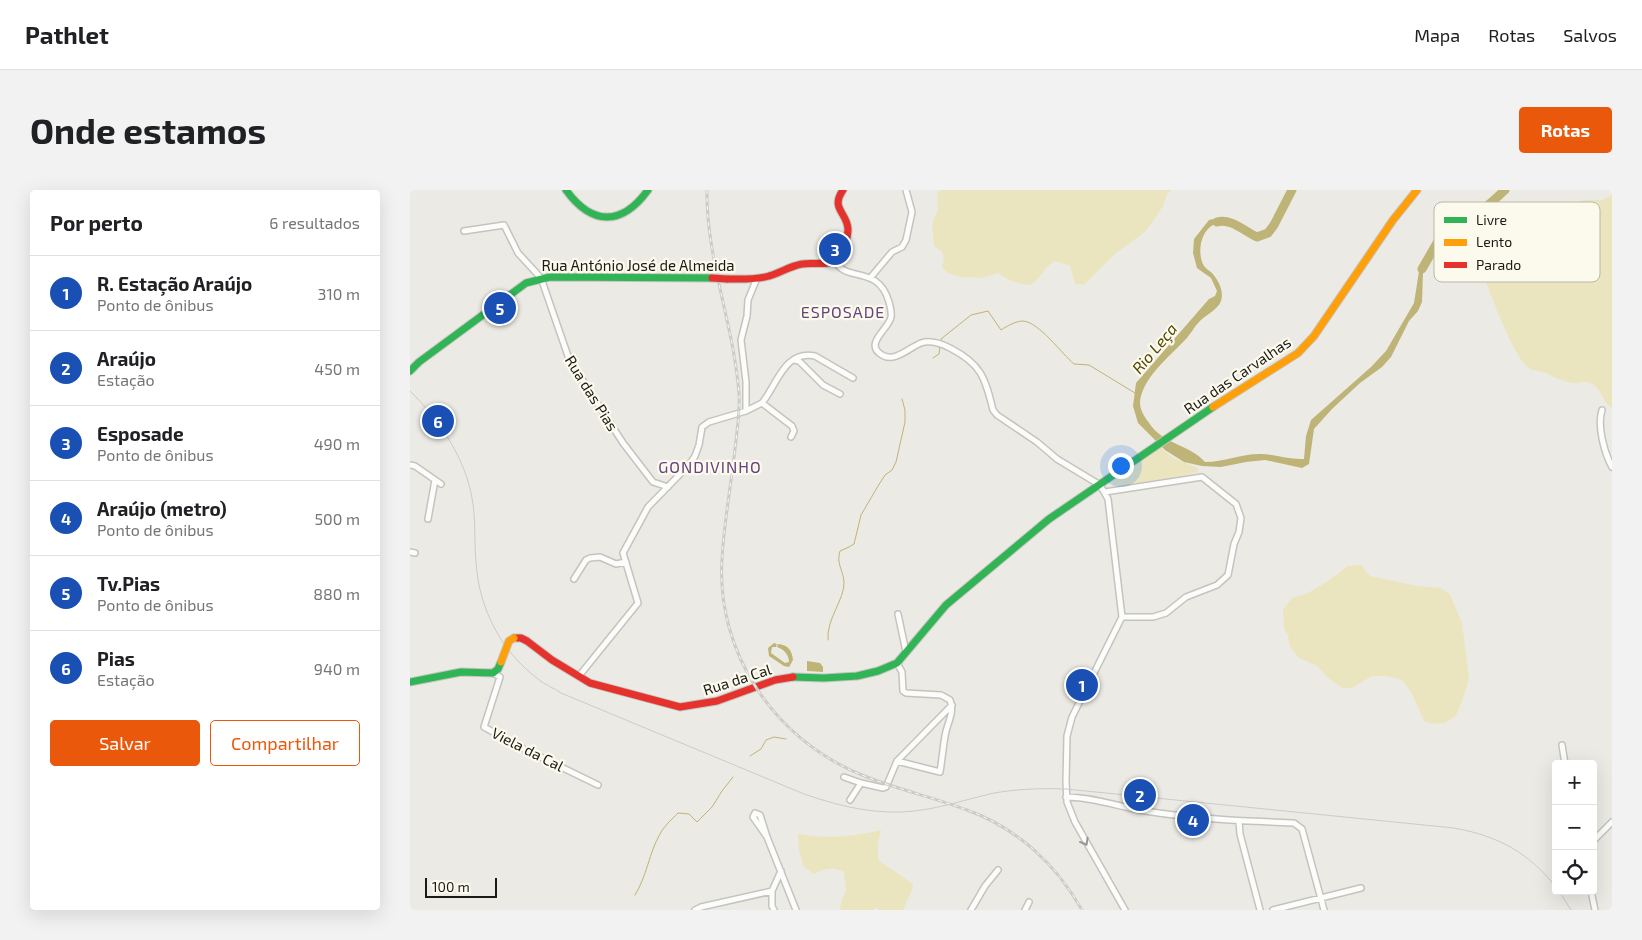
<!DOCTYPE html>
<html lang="pt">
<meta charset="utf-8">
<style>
:root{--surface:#fff;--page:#f2f2f2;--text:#202124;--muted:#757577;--line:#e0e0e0;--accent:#ea580c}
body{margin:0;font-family:"Exo 2",sans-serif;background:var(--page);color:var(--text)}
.controls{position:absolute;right:15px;bottom:15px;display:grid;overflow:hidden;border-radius:5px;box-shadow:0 5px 20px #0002}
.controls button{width:45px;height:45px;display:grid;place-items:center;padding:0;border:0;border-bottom:1px solid var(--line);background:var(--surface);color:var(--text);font:25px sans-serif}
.scale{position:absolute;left:15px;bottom:12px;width:72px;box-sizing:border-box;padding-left:5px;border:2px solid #1b1a16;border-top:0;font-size:14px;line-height:18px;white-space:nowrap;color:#1b1a16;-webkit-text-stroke:4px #fcfaed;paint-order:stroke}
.you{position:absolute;left:710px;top:275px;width:18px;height:18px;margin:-12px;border:4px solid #fff;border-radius:50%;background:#1a73e8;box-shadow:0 0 0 8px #1a73e833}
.badge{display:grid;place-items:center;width:32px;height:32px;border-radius:50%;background:var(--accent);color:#fff;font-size:16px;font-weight:700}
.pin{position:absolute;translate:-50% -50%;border:2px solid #fff;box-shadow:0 1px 5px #0006}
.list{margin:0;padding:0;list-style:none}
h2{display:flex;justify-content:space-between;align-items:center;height:65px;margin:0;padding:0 20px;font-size:21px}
h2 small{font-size:16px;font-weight:400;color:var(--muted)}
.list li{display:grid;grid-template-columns:32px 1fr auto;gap:15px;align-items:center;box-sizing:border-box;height:75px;padding:0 20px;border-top:1px solid var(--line)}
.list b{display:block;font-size:19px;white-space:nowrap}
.list p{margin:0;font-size:16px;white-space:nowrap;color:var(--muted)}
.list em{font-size:16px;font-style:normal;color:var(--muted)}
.actions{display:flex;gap:10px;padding:15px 20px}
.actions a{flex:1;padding:11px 0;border:1px solid var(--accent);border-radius:5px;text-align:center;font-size:18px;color:var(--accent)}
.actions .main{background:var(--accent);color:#fff}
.icon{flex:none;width:28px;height:28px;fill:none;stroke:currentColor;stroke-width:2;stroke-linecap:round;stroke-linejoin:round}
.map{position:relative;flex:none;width:1202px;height:720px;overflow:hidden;border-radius:5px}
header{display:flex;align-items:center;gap:30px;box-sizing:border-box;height:70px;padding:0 25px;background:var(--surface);border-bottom:1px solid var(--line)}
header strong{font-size:24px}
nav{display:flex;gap:28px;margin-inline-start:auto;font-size:18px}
.intro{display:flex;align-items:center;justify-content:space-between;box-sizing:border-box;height:120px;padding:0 30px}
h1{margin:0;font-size:35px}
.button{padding:12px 22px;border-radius:5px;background:var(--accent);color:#fff;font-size:18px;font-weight:700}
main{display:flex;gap:30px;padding:0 30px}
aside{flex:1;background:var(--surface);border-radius:5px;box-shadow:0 5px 20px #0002}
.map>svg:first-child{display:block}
.green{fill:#ebe5bf}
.water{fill:#beb477}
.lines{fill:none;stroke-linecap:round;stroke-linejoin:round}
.stream{stroke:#beb477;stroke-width:1}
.river{stroke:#beb477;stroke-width:9}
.street-casing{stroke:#c4c4bf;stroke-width:8}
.fast-casing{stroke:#c4c4bf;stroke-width:9}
.slow-casing{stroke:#c4c4bf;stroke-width:9}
.jam-casing{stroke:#c4c4bf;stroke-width:9}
.street{stroke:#fcfcfb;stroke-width:5}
.fast{stroke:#30b455;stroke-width:7}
.slow{stroke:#ff9f0a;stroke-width:7}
.jam{stroke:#e5322d;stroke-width:7}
.tram{stroke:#cdcbca;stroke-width:1}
.rail-casing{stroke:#cdcbca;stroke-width:3}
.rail{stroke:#fcfaed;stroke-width:1;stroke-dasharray:4;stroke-linecap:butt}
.slow-bridge-casing{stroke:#c4c4bf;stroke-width:9;stroke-linecap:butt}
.jam-bridge-casing{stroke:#c4c4bf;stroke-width:9;stroke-linecap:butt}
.slow-bridge{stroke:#ff9f0a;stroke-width:7}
.jam-bridge{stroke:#e5322d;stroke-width:7}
.oneway{stroke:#979694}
.labels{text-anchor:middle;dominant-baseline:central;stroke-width:4.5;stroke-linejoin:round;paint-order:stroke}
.street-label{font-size:15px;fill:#1b1a16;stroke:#fcfaed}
.neighbourhood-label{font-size:16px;letter-spacing:1px;fill:#65437d;stroke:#fcfaed}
.water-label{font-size:16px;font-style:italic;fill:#514700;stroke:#fcfaed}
.key{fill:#fcfaed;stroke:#b8b7ac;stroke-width:1}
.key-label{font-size:14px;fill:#1b1a16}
</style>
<header>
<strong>Pathlet</strong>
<nav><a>Mapa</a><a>Rotas</a><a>Salvos</a></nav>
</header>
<div class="intro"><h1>Onde estamos</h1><a class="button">Rotas</a></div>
<main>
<aside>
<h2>Por perto<small>6 resultados</small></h2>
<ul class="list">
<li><span class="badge" style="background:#1a4fb4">1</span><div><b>R. Estação Araújo</b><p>Ponto de ônibus</p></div><em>310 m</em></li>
<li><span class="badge" style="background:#1a4fb4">2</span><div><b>Araújo</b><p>Estação</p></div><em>450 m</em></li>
<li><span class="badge" style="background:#1a4fb4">3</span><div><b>Esposade</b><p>Ponto de ônibus</p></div><em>490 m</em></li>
<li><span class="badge" style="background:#1a4fb4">4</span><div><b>Araújo (metro)</b><p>Ponto de ônibus</p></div><em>500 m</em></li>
<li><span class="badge" style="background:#1a4fb4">5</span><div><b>Tv.Pias</b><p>Ponto de ônibus</p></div><em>880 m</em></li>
<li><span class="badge" style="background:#1a4fb4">6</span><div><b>Pias</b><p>Estação</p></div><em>940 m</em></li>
</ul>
<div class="actions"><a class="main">Salvar</a><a>Compartilhar</a></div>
</aside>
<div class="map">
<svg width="1202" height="720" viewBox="0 0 1202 720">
<rect width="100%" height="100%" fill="#eceae4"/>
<!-- green -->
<path class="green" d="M 530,0 L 762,0 L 757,4 L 753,16 L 736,41 L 705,64 L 674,95 L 665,94 L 660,76 L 645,71 C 634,77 631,88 621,95 C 608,94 599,91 588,83 L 572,88 L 551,87 L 537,83 L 532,76 L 534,69 L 532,62 L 524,56 L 522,34 L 528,19 L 527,4 Z
M 1202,5 L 1202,218 C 1192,212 1193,199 1180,193 C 1174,190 1171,193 1165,193 C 1154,193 1143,186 1133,182 C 1129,181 1125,181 1122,180 C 1106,176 1076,93 1070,75 L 1074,64 L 1105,39 L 1131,24 L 1174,10 L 1192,10 Z
M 750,257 L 763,268 L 788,278 L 788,282 C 760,288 732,297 703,295 L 703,291 Z
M 951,375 L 960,386 L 1007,396 L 1030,398 L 1040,404 L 1052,433 L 1059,488 L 1054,506 L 1046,526 L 1034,533 L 1022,534 L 1014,531 L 1001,502 L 992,490 L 976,486 L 962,486 L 942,498 L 932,498 L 918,488 L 907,476 L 889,468 L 880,457 L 878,446 L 874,439 L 873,419 L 882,408 L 898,403 L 918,391 L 938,376 Z
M 471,640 L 468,654 L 468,670 L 503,694 L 502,700 L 493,720 L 469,720 L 467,717 L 463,720 L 430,720 L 431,712 L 436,699 L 434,682 C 423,676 415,678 404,684 L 394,677 L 389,661 L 388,644 C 417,649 443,647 471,640 Z"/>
<!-- water -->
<path class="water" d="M 808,28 L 819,30 L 818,33 C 813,33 807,32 803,35 C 790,42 787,64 794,76 C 796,79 800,81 802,83 C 809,91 814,101 811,111 C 808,120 795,125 789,132 C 784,137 781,144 775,150 C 760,166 731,189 730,213 C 730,222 737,230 742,237 C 757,255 780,255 795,272 C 814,272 831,264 850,264 C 865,264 879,270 894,269 L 896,246 L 901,230 L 961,177 L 976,161 L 1004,113 L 1010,75 L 1015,66 L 1019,71 L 1013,82 L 1012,112 L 1008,121 L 999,131 L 981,167 L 972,177 L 950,193 L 922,219 L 904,239 L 899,274 L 892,278 L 855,270 L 836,272 L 811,277 L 792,276 L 774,272 L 755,260 L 728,233 L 723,216 L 726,193 L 779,132 L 799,109 L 805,106 L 807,101 L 801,88 L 787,78 L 783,63 L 784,49 L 799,30 Z
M 364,453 L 367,454 L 366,457 L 362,457 L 361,463 L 375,473 L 379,472 C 379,465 374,459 367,457 L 368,454 C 378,455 382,460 383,470 L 379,477 L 374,476 L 359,466 L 358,458 Z
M 397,471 L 410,473 L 413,477 L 413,482 L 397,481 Z"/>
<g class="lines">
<!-- stream -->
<path class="stream" d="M 531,153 L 531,149 L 561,125 L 578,121 L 591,140 C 597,136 606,131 613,131 C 629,132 652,164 664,174 L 679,175 L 725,203
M 523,168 L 529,164 L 530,157
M 418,450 C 416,429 435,409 434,392 C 433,379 426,374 430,361 L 439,357 L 444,354 L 451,325 L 468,296 L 475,285 L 482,280 L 486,272 L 495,232 L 495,220 L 492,209
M 340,566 L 351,559 L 356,550 L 364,547 L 376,549
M 225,705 C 237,686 239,663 250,644 C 254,636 262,629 268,623 L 279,624 L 287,632 L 302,617 L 312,601 L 323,587"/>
<!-- river -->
<path class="river" d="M 807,32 C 821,28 834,41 847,47 L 858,43 L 864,35 L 882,0
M 1012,79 L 1042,27 C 1049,25 1056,26 1062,24 C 1076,19 1085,9 1095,0"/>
<!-- street casing -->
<g class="street-casing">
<path id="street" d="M 54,41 L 94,35 L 108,63 L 131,88 L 159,169 L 213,253 L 243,292 L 258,297
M 425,71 C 436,93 468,74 479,112 C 480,116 482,122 481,127 C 479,139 453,154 472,165 C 485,173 500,157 511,153 C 520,150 532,154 540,158 C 571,174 575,187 583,220 L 587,225 L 627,252 L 647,269 L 690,295 L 698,309 L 712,427
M 461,87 L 482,62 L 492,57 L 496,50 L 502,22 L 496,0
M 384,170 L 389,171 L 413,195 L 430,204
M 352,213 C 367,195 374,160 405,166 L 443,188
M 1192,220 C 1187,236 1194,262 1202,277
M 336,221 L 352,213 L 382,236 L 384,241 L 381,247
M 0,275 L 5,276 L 31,294
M 695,302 L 792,287 L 826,314 L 831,328 L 829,342 L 824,354 L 818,385 L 807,395 L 776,407 L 756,423 L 743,427 L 712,427
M 18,329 L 25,290
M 0,362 L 5,363
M 164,389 L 176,370 L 180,368 L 190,367 L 206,374 L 216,372
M 488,424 L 496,462
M 712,427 L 662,527 L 657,546 L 656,592 L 657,612 L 665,632 L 715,720
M 83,483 L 90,487 L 74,537 L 114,559 L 188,595
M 169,486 L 228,413 L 213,363 L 238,317 L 279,275 L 285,266 L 289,255 L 292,237 L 299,232 L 336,221 L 336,192 L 331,150 L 337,126 L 338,110 L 347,88
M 1152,555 L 1155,574
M 487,571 L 530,582 C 532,570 533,558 535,546 C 537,533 545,523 540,510 L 531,505 L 496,503 L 493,501 L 492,482 L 487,473
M 434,587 L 451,593 L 473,598 L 476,597 L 487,571 L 542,515
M 656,607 C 684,607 709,617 735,621 C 785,629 835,631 884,633 L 892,639 L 914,720
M 440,610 L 451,593
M 829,631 L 830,644 L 850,720
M 357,647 L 343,627 L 345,623 L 350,625 L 357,647 L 386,720
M 1183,651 L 1202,632
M 362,701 L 371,681
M 1181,701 L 1185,720
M 285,720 L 291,717 L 362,701 L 362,716 L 364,720
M 561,720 L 575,696 L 588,680
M 615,720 L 619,712
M 863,720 L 951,698"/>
</g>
<!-- fast casing -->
<g class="fast-casing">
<path id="fast" d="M 156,0 C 182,36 212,36 238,0
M 0,181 L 9,172 L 116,93 L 140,87 L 302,88
M 383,487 L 414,488 L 447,486 L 468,481 L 487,473 L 536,415 L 639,329 L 803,217
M 0,492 L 51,482 L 83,483 L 88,479 L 91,472"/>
</g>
<!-- slow casing -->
<g class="slow-casing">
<path id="slow" d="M 803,217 L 888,163 L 904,146 L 983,30 L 1007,0"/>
</g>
<!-- jam casing -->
<g class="jam-casing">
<path id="jam" d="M 317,89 C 331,89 346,90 359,86 C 370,83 380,76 392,74 C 401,72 417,76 426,70 C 433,66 438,47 438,39 C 437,22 420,19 433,0
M 104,448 L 111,448 L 117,451 L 142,470 L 180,493 L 270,517 L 307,511 L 365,490 L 383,487"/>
</g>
<!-- street -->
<use href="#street" class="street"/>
<!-- fast -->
<use href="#fast" class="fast"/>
<!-- slow -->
<use href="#slow" class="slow"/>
<!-- jam -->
<use href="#jam" class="jam"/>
<!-- tram -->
<path class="tram" d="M 0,201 C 29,229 55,268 62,308 C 66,329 64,351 66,372 C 69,419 91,461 128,489 C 135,495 144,498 151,503 L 394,604 C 426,615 457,623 491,622 C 523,621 553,610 584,603 C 608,599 632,598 656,599 L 1044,638 C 1088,646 1118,662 1146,697
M 1149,701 L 1161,720"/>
<!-- rail casing -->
<g class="rail-casing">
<path id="rail" d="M 297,0 C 296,69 324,135 329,204 C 330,222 327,241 325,259 C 321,296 314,332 312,369 C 306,463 365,550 452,585 C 486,599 522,607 557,620 C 607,638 646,674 672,720"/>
</g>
<!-- rail -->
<use href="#rail" class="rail"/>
<!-- slow-bridge casing -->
<g class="slow-bridge-casing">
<path id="slow-bridge" d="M 91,472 L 99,451 L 104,448"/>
</g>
<!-- jam-bridge casing -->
<g class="jam-bridge-casing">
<path id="jam-bridge" d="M 302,88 L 317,89"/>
</g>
<!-- slow-bridge -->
<use href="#slow-bridge" class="slow-bridge"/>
<!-- jam-bridge -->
<use href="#jam-bridge" class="jam-bridge"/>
</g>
<!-- one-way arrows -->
<defs><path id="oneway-chevron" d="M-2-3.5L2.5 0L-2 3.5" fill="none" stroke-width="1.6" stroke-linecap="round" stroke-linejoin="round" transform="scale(1.25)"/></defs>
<use class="oneway" href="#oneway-chevron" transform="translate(675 652) rotate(61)"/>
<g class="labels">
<!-- street labels -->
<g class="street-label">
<text x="228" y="75">Rua António José de Almeida</text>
<text transform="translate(827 185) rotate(-34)">Rua das Carvalhas</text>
<text transform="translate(182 203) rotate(58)">Rua das Pias</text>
<text transform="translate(327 489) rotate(-18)">Rua da Cal</text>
<text transform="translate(118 559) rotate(27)">Viela da Cal</text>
</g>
<!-- neighbourhood labels -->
<g class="neighbourhood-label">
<text x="433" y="121">ESPOSADE</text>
<text x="300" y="276">GONDIVINHO</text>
</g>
<!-- water labels -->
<g class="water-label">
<text transform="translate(744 158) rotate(-50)">Rio Leça</text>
</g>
</g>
<!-- legend -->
<rect x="1024" y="12" width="166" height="80" rx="8" class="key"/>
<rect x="1034" y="27" width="23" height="6" fill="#30b455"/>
<rect x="1034" y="49" width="23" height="7" fill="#ff9f0a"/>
<rect x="1034" y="72" width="23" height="6" fill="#e5322d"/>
<g class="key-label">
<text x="1066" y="35">Livre</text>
<text x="1066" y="57">Lento</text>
<text x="1066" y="80">Parado</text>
</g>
</svg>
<div class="controls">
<button>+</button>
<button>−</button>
<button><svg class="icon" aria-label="locate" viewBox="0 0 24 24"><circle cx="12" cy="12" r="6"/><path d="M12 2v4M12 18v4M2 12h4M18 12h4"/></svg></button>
</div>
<div class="scale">100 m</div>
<div class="you"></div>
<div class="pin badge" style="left:672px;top:495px;background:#1a4fb4">1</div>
<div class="pin badge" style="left:730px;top:605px;background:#1a4fb4">2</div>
<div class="pin badge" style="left:425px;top:59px;background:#1a4fb4">3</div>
<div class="pin badge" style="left:783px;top:630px;background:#1a4fb4">4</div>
<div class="pin badge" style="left:90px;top:118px;background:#1a4fb4">5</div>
<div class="pin badge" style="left:28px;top:231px;background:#1a4fb4">6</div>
</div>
</main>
